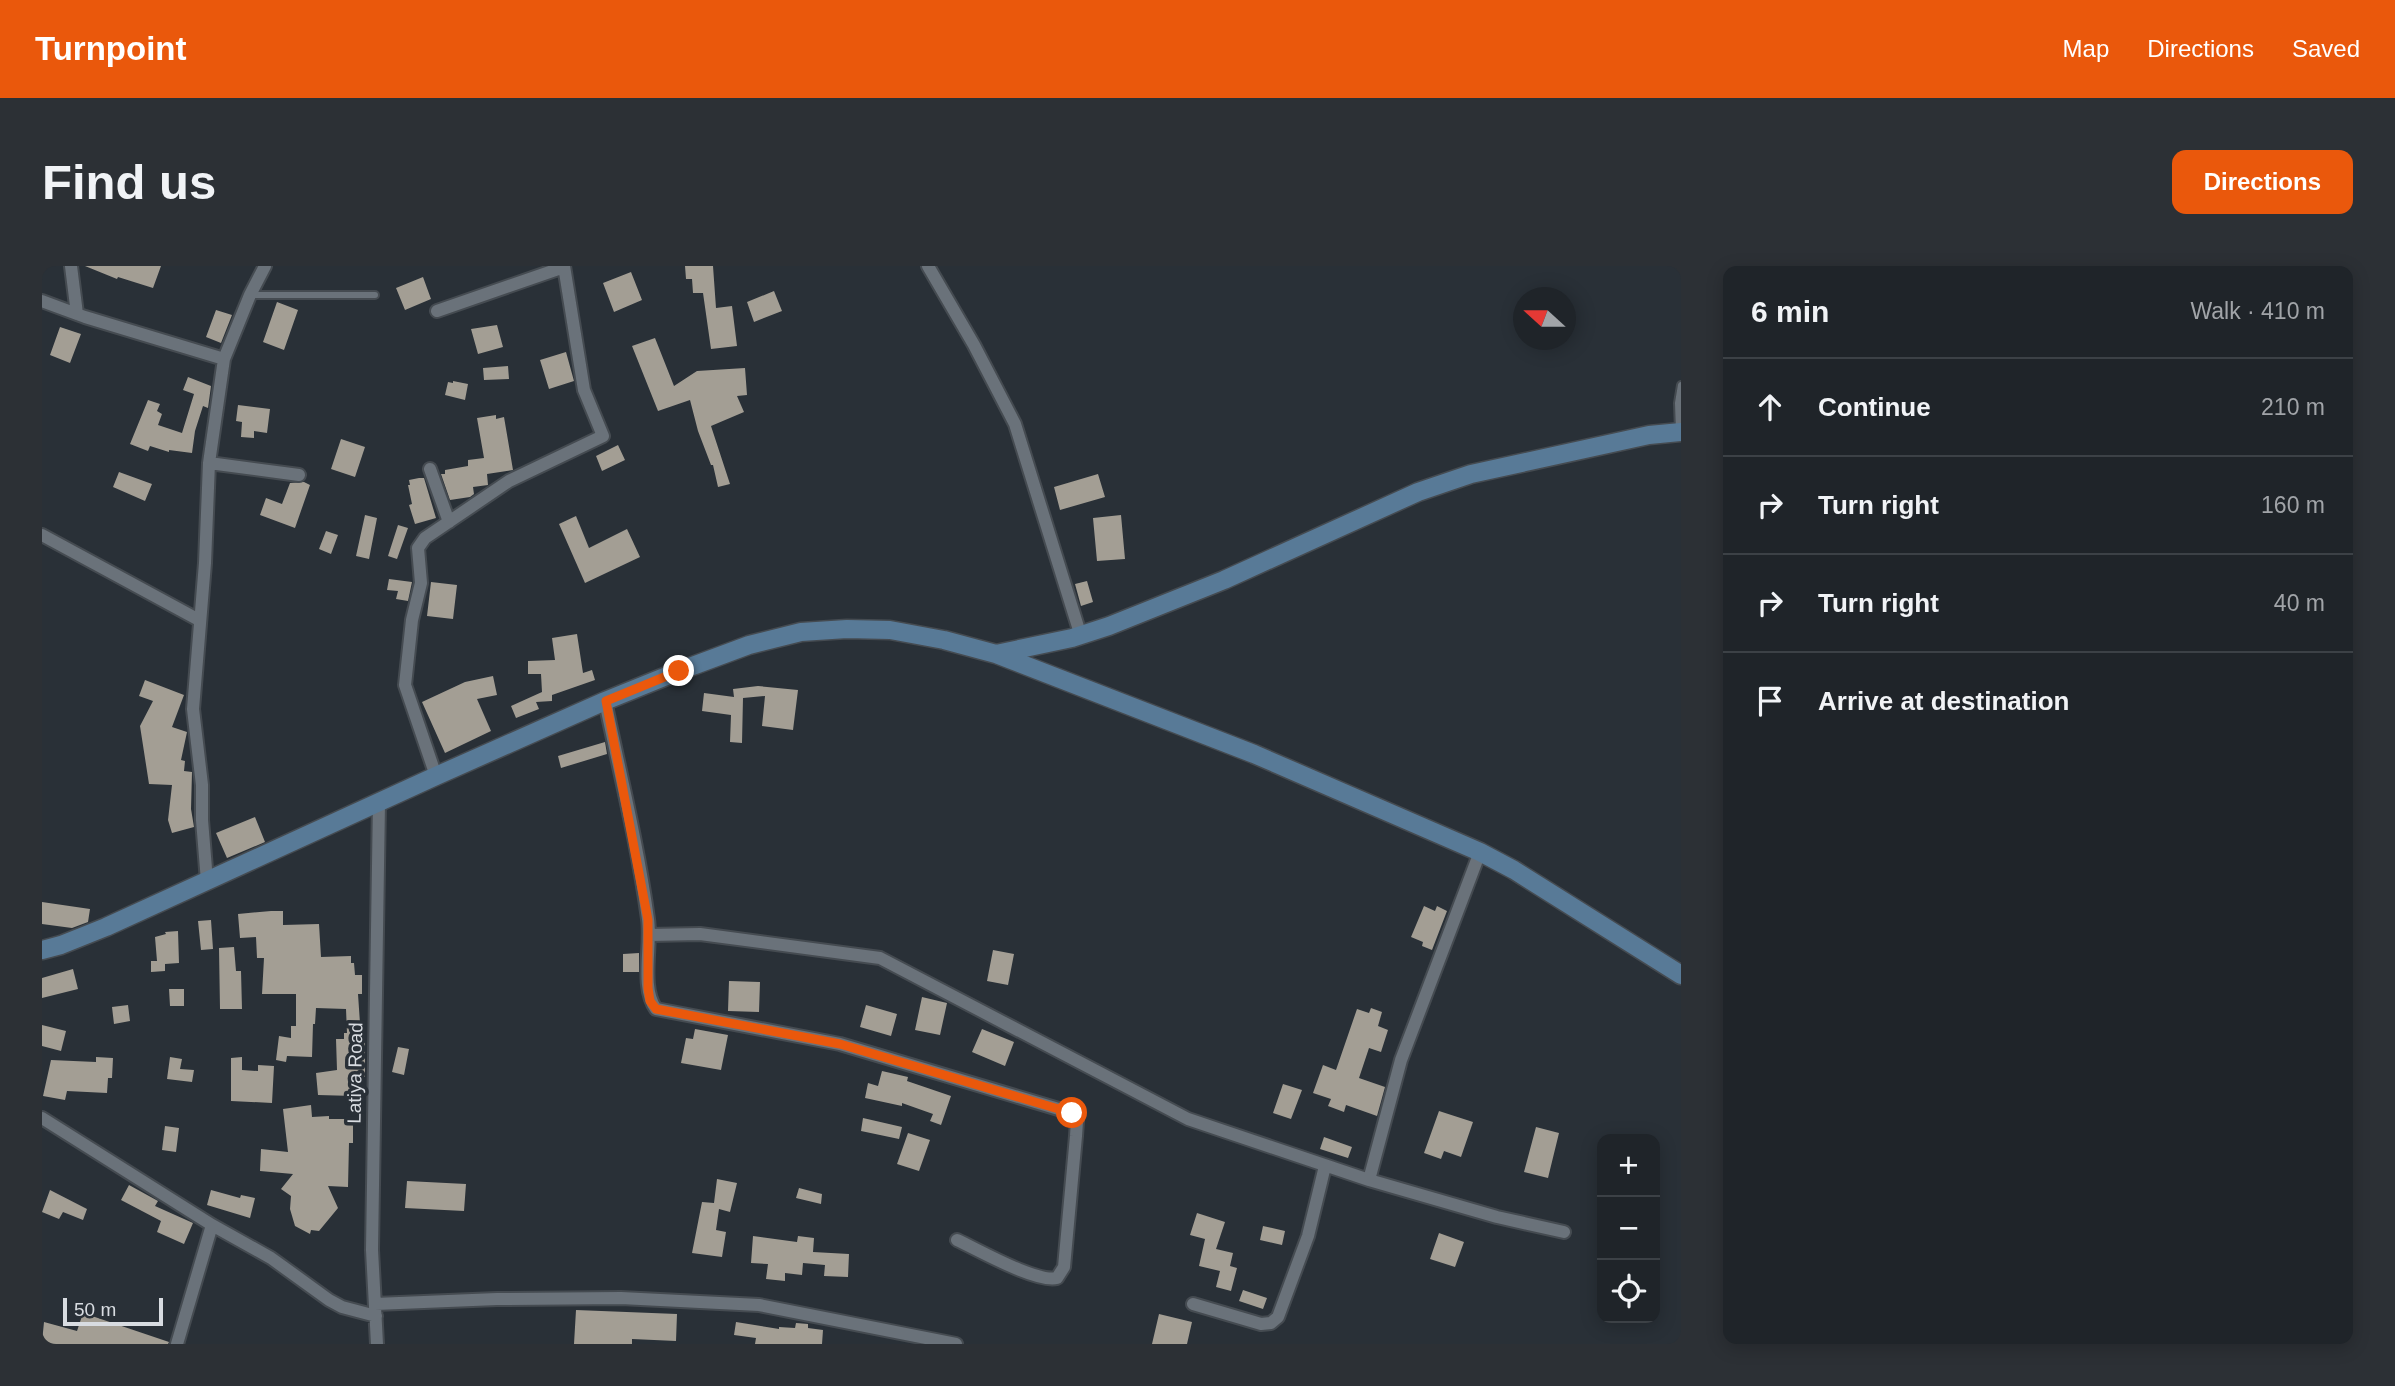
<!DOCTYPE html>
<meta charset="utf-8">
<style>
:root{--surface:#1f2429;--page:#2c3035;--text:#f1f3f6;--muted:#a1a4a8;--line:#3c4146;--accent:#ea580c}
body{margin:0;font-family:Arial,sans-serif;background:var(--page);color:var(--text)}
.controls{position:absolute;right:21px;bottom:21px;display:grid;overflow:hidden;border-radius:14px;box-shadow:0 4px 18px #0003}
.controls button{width:63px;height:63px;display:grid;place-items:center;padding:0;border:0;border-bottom:2px solid var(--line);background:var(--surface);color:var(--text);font:35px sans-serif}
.compass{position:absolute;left:1471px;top:21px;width:63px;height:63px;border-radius:50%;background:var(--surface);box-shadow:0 4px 18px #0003;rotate:291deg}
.scale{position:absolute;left:21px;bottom:18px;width:100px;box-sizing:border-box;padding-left:7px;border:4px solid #d8dce1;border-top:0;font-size:19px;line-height:24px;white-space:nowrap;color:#d8dce1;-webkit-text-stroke:5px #293037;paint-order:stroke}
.stop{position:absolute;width:21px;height:21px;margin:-16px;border:5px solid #ea580c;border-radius:50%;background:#fff}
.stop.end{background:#ea580c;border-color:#fff;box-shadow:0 2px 7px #0008}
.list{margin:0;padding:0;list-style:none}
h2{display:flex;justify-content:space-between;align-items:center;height:91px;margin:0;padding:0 28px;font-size:30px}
h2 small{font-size:23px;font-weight:400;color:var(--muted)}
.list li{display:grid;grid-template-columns:46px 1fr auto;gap:21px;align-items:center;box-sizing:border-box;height:98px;padding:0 28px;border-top:2px solid var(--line)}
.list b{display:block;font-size:26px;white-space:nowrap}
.list em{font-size:23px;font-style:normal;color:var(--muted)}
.icon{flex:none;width:38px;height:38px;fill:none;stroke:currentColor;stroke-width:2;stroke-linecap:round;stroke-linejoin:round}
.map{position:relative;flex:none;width:1639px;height:1078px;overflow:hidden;border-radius:14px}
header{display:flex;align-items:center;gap:42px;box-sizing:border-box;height:98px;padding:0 35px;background:var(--accent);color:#fff}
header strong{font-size:33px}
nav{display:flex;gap:38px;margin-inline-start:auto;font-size:24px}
.intro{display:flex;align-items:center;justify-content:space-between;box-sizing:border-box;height:168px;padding:0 42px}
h1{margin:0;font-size:49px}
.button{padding:18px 32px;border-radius:14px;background:var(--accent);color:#fff;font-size:24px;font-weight:700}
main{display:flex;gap:42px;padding:0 42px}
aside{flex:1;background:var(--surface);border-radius:14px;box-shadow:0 4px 18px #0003}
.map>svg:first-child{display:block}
.building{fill:#a39e94}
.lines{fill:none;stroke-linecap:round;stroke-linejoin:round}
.lane-casing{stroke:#454b51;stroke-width:10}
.street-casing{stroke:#454b51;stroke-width:16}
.secondary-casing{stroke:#454b51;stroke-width:21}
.lane{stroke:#6a727a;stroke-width:6}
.street{stroke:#6a727a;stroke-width:12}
.secondary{stroke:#587a97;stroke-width:18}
.route{stroke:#ea580c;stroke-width:9}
.labels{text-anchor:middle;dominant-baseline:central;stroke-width:7;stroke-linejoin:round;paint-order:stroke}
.street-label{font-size:19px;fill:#d8dce1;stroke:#293037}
</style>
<header>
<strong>Turnpoint</strong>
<nav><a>Map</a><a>Directions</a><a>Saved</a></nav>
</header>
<div class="intro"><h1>Find us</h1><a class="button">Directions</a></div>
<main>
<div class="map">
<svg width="1639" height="1078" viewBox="0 0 1639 1078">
<rect width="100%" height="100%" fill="#293037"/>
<!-- building -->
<path class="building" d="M 43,0 L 119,0 L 111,22 L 76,11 L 75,13 Z
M 643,0 L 671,0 L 674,42 L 690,40 L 695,80 L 669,83 L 661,27 L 651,27 L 650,13 L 644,13 Z
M 589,6 L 600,34 L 572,46 L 561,17 Z
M 381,11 L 389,33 L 363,44 L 354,22 Z
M 732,25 L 740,45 L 712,56 L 705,36 Z
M 235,36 L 256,44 L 242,84 L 221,76 Z
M 174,44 L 190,49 L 179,77 L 164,71 Z
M 455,59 L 461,81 L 436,88 L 429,63 Z
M 18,61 L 39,68 L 28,97 L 8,89 Z
M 613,72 L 632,120 L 655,105 L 703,102 L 705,129 L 695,130 L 702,146 L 669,160 L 688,218 L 676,221 L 671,199 L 669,199 L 656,165 L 648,134 L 616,145 L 590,80 Z
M 524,86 L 532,115 L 507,123 L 498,94 Z
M 466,100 L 467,113 L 442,114 L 441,102 Z
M 146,111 L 169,120 L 166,142 L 161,140 L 153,165 L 150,187 L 127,184 L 127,186 L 108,180 L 106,185 L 88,178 L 106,134 L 118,138 L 115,145 L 120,148 L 116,159 L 140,167 L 152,128 L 141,124 Z
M 411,115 L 426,118 L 423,134 L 403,129 L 406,116 L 411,117 Z
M 196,139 L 228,143 L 225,167 L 212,165 L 212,172 L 199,171 L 200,156 L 194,155 Z
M 454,149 L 454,153 L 462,151 L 471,204 L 445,208 L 446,219 L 431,221 L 432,228 L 428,231 L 408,234 L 399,208 L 403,208 L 403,204 L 426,200 L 426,194 L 442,192 L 435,152 Z
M 299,173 L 323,181 L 313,211 L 289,203 Z
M 576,179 L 583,194 L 560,205 L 554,190 Z
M 77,206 L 110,218 L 103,235 L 71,221 Z
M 1056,208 L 1063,231 L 1018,244 L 1012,221 Z
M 377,212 L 382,212 L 394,252 L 373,258 L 367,239 L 370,238 L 366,219 L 368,219 L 367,214 Z
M 262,216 L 268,219 L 253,262 L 218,249 L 224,232 L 240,238 L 248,217 Z
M 323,249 L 335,252 L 327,293 L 314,290 Z
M 1079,249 L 1083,293 L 1055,295 L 1051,252 Z
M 534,250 L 547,282 L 585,263 L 598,291 L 543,317 L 517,258 Z
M 356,259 L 366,262 L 355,293 L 346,290 Z
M 284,265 L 296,269 L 289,288 L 277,283 Z
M 347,313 L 370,316 L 366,335 L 354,333 L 356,325 L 345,324 Z
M 1045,315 L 1051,336 L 1039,340 L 1033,318 Z
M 389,316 L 415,319 L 411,353 L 385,350 Z
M 535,368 L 541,407 L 550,404 L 553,414 L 510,429 L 510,435 L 494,436 L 497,443 L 474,452 L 469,440 L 500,426 L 499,408 L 486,408 L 486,395 L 513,394 L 510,372 Z
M 451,410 L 455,429 L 435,433 L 449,465 L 403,487 L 380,436 L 423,416 Z
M 103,414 L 142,429 L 130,461 L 145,466 L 139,494 L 143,495 L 142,505 L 150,506 L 149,543 L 152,561 L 130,567 L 126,554 L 130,519 L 107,518 L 98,460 L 111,435 L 97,430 Z
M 716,420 L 756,424 L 751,464 L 720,460 L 723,430 L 701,432 L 700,477 L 688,476 L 689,449 L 660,445 L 662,427 L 692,431 L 691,423 Z
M 563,476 L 565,488 L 519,502 L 516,490 Z
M 213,551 L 223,576 L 185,592 L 174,567 Z
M 0,636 L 48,643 L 46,656 L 30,662 L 0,658 Z
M 1382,640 L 1393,645 L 1395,640 L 1405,645 L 1390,684 L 1380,680 L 1381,676 L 1369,671 Z
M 229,645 L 241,645 L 241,659 L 277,658 L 279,691 L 309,690 L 309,697 L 312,697 L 313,709 L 320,709 L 320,728 L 316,728 L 319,772 L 323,772 L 323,811 L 314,811 L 312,830 L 276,829 L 274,807 L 295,804 L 294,773 L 302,773 L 302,767 L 305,767 L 304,743 L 274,742 L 273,758 L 271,758 L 270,791 L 245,790 L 244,796 L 234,794 L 237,770 L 249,772 L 249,760 L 254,760 L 254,728 L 220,728 L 222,692 L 215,692 L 214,671 L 198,672 L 196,648 Z
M 169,654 L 171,683 L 159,684 L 156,655 Z
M 136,665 L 137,697 L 123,698 L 123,705 L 109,706 L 109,695 L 115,695 L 113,671 L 124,668 L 123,666 Z
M 192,681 L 194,705 L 199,705 L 200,743 L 178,743 L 177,682 Z
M 951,684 L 972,688 L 966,719 L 945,715 Z
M 597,687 L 597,706 L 581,706 L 581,688 Z
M 31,703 L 36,723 L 0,732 L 0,712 Z
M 687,715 L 718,716 L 717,746 L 686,745 Z
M 127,723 L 142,723 L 142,740 L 128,740 Z
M 880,731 L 905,737 L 898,769 L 873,764 Z
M 86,739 L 88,755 L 72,758 L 70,741 Z
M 824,739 L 855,748 L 849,770 L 818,761 Z
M 1329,742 L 1340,746 L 1336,760 L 1346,764 L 1339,786 L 1327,782 L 1317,812 L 1343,821 L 1335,850 L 1304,839 L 1302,846 L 1286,840 L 1289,833 L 1271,827 L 1281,799 L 1294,804 L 1315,743 L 1327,747 Z
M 0,759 L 24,765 L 19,785 L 0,780 Z
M 653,763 L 686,769 L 679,804 L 639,797 L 644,772 L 651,773 Z
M 940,763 L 972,776 L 963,800 L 930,786 Z
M 356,781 L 367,783 L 362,809 L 350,806 Z
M 54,791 L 71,792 L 70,812 L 66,812 L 65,827 L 25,825 L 23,834 L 1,830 L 9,794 L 54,796 Z
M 128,791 L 140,793 L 138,803 L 152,804 L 150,816 L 125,813 Z
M 200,791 L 200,804 L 216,805 L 216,799 L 232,800 L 230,837 L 189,835 L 189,792 Z
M 840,805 L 866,811 L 865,815 L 909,830 L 899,859 L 888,855 L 891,848 L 860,837 L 860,840 L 823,832 L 826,817 L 836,820 Z
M 1241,818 L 1260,824 L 1249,853 L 1231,847 Z
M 269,839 L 270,851 L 287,850 L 287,853 L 311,853 L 311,877 L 307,877 L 306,921 L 286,920 L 296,942 L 277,965 L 269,964 L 268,968 L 253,960 L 248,943 L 249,930 L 239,923 L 251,908 L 218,905 L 219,883 L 246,886 L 241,843 Z
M 1397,845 L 1431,856 L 1419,891 L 1402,885 L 1399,893 L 1382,887 Z
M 821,852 L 860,861 L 857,873 L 819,865 Z
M 123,860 L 137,862 L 134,886 L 120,884 Z
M 1494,861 L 1517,867 L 1506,912 L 1482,906 Z
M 866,867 L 888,874 L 877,905 L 855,898 Z
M 1282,871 L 1310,881 L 1306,892 L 1278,883 Z
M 675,913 L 695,917 L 688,946 L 677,943 L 674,964 L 684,966 L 680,991 L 650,987 L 660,936 L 672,937 Z
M 365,915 L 424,918 L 422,945 L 363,942 Z
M 87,919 L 116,935 L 113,940 L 151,957 L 142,978 L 115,966 L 119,955 L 79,934 Z
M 757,922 L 780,928 L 779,938 L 754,932 Z
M 8,924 L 45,943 L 41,954 L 21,946 L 17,953 L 0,946 Z
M 169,924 L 198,932 L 199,929 L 213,932 L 208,952 L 165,939 Z
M 1155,947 L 1183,956 L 1174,983 L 1191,987 L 1188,1000 L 1195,1002 L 1189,1025 L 1174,1021 L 1178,1005 L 1157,1000 L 1163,973 L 1148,969 Z
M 1221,960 L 1243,965 L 1240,979 L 1218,974 Z
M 1397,967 L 1422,976 L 1413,1001 L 1388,993 Z
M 711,970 L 755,976 L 756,970 L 772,972 L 771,986 L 807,988 L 806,1011 L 782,1010 L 783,999 L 761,997 L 760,1009 L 743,1007 L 743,1015 L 724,1013 L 726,998 L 709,997 Z
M 1201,1024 L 1225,1032 L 1221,1043 L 1197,1035 Z
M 534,1044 L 635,1048 L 634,1075 L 590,1073 L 590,1078 L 532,1078 Z
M 41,1047 L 127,1076 L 126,1078 L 8,1078 L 0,1076 L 2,1056 L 35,1065 Z
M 1117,1048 L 1150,1056 L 1145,1078 L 1110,1078 Z
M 694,1056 L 737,1063 L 737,1061 L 753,1062 L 754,1057 L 766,1058 L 766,1062 L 781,1064 L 780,1078 L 713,1078 L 714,1072 L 692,1069 Z"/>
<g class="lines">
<!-- lane casing -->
<g class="lane-casing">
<path id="lane" d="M 208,29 L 333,29
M 1637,165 L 1636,137 L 1639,119"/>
</g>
<!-- street casing -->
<g class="street-casing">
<path id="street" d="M 29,0 L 35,48
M 886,0 L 932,79 L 973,158 L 1037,364
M 0,35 L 43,51 L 182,93 L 167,197 L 163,297 L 151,443 L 160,519 L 160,554 L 165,615
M 395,45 L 522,1
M 182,93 L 208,29 L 223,0
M 167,197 L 257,209
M 388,203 L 407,256
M 0,269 L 157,354
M 563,435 C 578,507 596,580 606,653 C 610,680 598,721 614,743 L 798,778 L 1030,847 L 1035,855 L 1034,870 L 1022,1001 L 1015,1012 C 994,1017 937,984 915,974
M 394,510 L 363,419 L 370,354 L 379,317 L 376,282 L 383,272 L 467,215 L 561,170 L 542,124 L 522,0
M 607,669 L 658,668 L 838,692 L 1146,853 L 1327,914 L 1359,794 L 1438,586
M 0,852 L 170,959 L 229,992 L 287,1034 L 300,1041 L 334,1050
M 1327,914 L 1455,951 L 1522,966
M 333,1038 L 455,1033 L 579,1032 L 717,1039 L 914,1078
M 1151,1038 L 1219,1058 L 1229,1057 L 1236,1051 L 1266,970 L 1283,900
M 135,1078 L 170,959
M 335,1078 L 330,984 L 337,536"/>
</g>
<!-- secondary casing -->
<g class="secondary-casing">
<path id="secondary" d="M 954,388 L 1030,372 L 1067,360 L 1182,314 L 1376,226 L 1429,208 L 1607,169 L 1639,166
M 0,684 L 19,679 L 64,661 L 394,510 L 563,435 L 637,405 L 707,379 L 759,366 L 805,363 L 848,364 L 902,374 L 954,388 L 1212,488 L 1438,586 L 1472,604 L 1639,709"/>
</g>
<!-- lane -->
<use href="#lane" class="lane"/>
<!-- street -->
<use href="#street" class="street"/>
<!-- secondary -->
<use href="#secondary" class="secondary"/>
</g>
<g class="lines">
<!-- route -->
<path class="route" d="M 637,405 L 564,435 L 606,654 L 606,722 L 608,735 L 614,743 L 798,778 L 1030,847"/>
</g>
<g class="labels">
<!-- street labels -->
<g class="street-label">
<text transform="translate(313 807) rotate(-89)">Latiya Road</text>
</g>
</g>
</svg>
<div class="controls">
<button>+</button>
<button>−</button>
<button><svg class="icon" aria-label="locate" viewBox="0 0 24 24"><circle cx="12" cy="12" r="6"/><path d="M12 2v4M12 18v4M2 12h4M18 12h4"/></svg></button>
</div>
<svg class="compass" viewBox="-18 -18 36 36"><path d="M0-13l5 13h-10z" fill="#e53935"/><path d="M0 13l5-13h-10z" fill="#a1a4a8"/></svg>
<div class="scale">50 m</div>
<div class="stop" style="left:1030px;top:847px"></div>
<div class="stop end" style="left:637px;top:405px"></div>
</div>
<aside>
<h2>6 min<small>Walk · 410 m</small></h2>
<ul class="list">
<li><svg class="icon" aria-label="ahead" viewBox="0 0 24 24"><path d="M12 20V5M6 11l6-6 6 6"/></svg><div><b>Continue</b></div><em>210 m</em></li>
<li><svg class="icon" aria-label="right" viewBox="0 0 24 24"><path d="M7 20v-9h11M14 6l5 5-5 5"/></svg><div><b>Turn right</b></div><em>160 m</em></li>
<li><svg class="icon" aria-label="right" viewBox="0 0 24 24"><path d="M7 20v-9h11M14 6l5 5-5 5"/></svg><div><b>Turn right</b></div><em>40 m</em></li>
<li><svg class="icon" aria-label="arrive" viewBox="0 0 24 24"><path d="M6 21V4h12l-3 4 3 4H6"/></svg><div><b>Arrive at destination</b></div></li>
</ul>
</aside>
</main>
